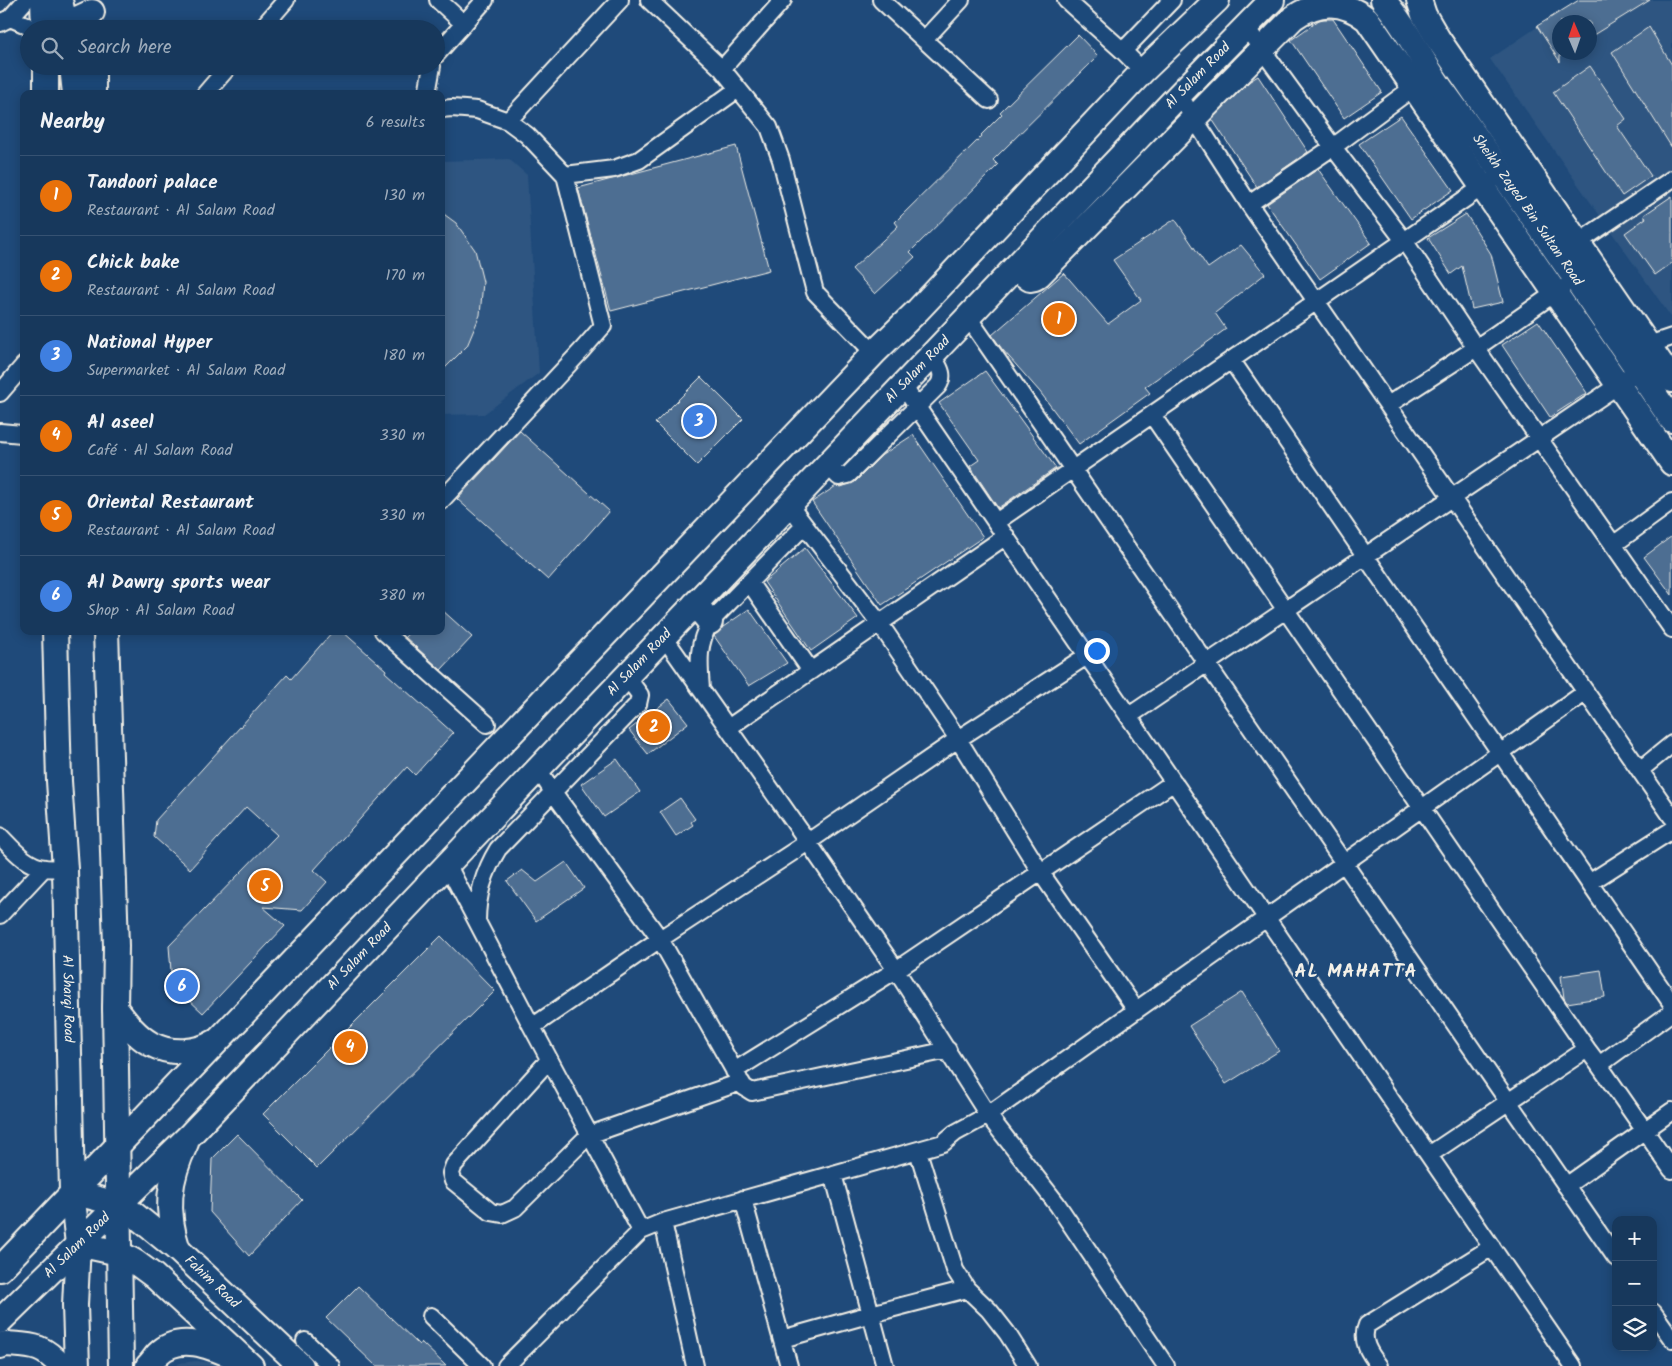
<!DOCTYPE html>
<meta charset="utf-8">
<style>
:root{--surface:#17385c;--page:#203f62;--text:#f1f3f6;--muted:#9eacbb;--line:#365272;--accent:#ffd166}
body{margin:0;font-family:Kalam,sans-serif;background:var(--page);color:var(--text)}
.controls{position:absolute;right:15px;bottom:15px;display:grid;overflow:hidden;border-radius:10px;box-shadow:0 2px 12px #0003}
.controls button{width:45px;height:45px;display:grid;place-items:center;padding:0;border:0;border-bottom:1px solid var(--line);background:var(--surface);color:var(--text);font:25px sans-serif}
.compass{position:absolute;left:1552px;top:15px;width:45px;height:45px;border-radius:50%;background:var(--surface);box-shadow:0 2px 12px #0003;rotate:358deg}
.you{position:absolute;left:1096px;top:650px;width:18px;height:18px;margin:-12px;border:4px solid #fff;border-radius:50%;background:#1a73e8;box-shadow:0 0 0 8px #1a73e833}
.badge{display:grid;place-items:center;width:32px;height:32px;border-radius:50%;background:var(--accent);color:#fff;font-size:16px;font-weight:700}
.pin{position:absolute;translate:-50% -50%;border:2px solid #fff;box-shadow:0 1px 5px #0006}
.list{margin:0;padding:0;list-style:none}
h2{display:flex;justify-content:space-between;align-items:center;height:65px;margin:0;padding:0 20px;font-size:21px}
h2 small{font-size:16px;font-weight:400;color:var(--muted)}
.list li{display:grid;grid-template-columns:32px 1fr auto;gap:15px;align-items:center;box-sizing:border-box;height:80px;padding:0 20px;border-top:1px solid var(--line)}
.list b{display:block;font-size:19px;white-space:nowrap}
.list p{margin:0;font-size:16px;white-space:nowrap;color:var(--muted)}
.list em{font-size:16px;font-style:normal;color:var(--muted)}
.icon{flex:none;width:28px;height:28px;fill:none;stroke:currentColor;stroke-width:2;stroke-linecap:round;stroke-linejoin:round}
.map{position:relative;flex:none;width:1672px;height:1366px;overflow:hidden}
.search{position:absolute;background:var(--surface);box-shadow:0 2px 12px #0003;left:20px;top:20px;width:425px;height:55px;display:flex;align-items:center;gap:12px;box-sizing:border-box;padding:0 18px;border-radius:28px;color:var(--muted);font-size:19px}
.panel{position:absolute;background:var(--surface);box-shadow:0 2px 12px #0003;left:20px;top:90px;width:425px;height:545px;border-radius:10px}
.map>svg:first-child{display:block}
.built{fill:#2d5581;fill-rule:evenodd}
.building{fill:#4d6e92;stroke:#f4f1e8}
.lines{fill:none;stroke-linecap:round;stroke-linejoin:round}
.street-casing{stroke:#f4f1e8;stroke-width:20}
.secondary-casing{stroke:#f4f1e8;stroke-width:28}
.street{stroke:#1f4a7a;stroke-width:16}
.secondary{stroke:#1f4a7a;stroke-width:24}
.labels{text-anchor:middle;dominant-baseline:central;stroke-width:4.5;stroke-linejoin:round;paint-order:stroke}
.street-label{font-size:14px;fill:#f4f1e8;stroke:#1f4a7a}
.district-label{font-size:19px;font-weight:bold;letter-spacing:1px;fill:#f4f1e8;stroke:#1f4a7a}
</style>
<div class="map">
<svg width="1672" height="1366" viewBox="0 0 1672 1366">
<rect width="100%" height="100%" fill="#1f4a7a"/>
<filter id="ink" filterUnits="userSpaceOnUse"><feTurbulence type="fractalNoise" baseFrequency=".02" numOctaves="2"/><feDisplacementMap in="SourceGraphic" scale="10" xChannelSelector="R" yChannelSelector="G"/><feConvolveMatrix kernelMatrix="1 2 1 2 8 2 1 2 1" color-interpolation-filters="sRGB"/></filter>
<g filter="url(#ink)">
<!-- built -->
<path class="built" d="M 1577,0 L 1672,0 L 1672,316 L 1671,317 L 1490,59 ZM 1560,22 L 1590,22 L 1590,52 L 1560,52 Z
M 509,159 L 527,175 L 539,373 L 484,414 L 441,415 L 441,161 Z
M 196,1361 L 216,1363 L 223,1366 L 175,1366 L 180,1363 Z"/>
<!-- building -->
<path class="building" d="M 1579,0 L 1650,0 L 1590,37 L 1590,22 L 1560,22 L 1560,62 L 1537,26 Z
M 1324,19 L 1333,19 L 1382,92 L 1344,118 L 1291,40 L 1319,20 Z
M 1649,27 L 1672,65 L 1672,148 L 1612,52 Z
M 1078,35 L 1098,56 L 993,160 L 998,165 L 910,252 L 915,257 L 875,294 L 852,269 L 898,226 L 895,222 L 982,136 L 981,135 L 1002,114 L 1000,112 Z
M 1590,66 L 1626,119 L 1617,126 L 1651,176 L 1622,196 L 1553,92 Z
M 1258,76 L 1308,152 L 1257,187 L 1212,119 L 1250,81 Z
M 1401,116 L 1453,190 L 1411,219 L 1359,144 Z
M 736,146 L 769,270 L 611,311 L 578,188 Z
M 1318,169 L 1371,243 L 1320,279 L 1267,204 Z
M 1672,196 L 1672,263 L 1655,275 L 1625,233 L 1646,218 L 1644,215 Z
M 441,212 L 456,223 L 475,250 L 483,282 L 480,315 L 467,346 L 441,372 Z
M 1466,214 L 1491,254 L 1503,302 L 1472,309 L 1462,266 L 1451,274 L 1428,238 Z
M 1175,219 L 1208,268 L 1241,245 L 1265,274 L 1215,313 L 1226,329 L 1145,387 L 1150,393 L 1079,444 L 1040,392 L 1002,349 L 992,335 L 1064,273 L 1108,324 L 1141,300 L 1113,260 Z
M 1538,321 L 1587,393 L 1550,417 L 1502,345 Z
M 985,371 L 1056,468 L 998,508 L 970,466 L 979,460 L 939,403 Z
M 701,377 L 743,419 L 697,465 L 655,423 Z
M 520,431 L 609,511 L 548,580 L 457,499 Z
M 913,435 L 983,537 L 882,605 L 812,502 L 836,486 L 841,487 L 855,482 L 882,455 Z
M 1672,536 L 1672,595 L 1644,557 Z
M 805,548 L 858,618 L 811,651 L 764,582 Z
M 441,609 L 472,637 L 441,670 L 405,637 L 410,631 L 441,631 Z
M 749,609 L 787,663 L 749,686 L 714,636 L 723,627 Z
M 333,631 L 342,631 L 386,670 L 385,672 L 453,733 L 415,775 L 407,767 L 314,870 L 327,882 L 302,910 L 263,907 L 285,926 L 203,1013 L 172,984 L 169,946 L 277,835 L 246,807 L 190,869 L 154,837 L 156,820 L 287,675 L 291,679 Z
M 669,699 L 688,723 L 648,754 L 629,730 Z
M 617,759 L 640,792 L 604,817 L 581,784 Z
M 680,798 L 695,819 L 691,822 L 693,825 L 676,836 L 660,812 Z
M 566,862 L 584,888 L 536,921 L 507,881 L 522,870 L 537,882 Z
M 441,936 L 495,991 L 317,1168 L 263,1114 Z
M 1601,970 L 1605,997 L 1567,1003 L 1564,998 L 1561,976 Z
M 1242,992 L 1279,1051 L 1226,1084 L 1189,1026 Z
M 237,1134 L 302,1200 L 249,1256 L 210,1212 L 212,1159 Z
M 358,1286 L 419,1345 L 421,1342 L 446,1366 L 376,1366 L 326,1318 Z"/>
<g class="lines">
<!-- street casing -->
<g class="street-casing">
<path id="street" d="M 438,0 L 464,24
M 649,0 L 722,69 L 769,127 L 781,160 L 815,292 L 874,353
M 881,0 L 989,100
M 1066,0 L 1123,51 L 1143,71
M 10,18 L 24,24 L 32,29
M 0,23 L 10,18 L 26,0
M 1245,26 L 1333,147 L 1405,242 L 1476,348 L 1672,629
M 261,29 L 286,0
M 924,40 L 961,0
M 1123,51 L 1172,0
M 436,55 L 485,0
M 722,69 L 783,0
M 205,94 L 229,66
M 427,94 L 432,66
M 1179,95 L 1249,204 L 1672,817
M 441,109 L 452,108 L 477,110 L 508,121 L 527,135 L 565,175 L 603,326 L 582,350 L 441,501
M 508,121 L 620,0
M 565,175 L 614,169 L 639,160 L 738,89
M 1249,204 L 1333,147 L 1422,81
M 1579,242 L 1672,179
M 968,317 L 1616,1258
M 1648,345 L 1672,337
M 1232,361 L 1672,1004
M 903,385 L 917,407 L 1573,1366
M 0,393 L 24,365
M 1388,405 L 1476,348 L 1562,288
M 1152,415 L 1587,1049 L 1599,1065 L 1672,1170
M 0,432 L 22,434 L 24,435
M 827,465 L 839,477 L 848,475 L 938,386 C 946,374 938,366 932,355
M 789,505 L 880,624 L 958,739 L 1041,873 L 1136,1010
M 996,522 L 1491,181
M 1613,545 L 1672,502
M 749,582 L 811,671
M 383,631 L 487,724
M 664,637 L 808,842 L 896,970 L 988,1115 L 1057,1204 L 1166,1366
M 701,689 C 699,663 697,645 710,622 L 804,526
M 1129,716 L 1639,371
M 728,728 L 1006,536
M 538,769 L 553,792 L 660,939 L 739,1079
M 1640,770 L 1672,744
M 0,836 C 13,849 26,866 45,868 C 51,869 58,868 65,869
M 447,864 L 532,1027 L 641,1231
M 1589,883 L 1672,830
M 0,915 L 44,868
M 477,921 C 477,894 484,872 498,849 L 638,704 L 640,695 L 626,676
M 532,1027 L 660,939 L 808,842 L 958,739 L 1088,655
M 549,1060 L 454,1165 L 451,1173 L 453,1181 L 491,1212 L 502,1214 L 515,1208 L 589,1135 L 741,1082 L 744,1087 L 752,1092 L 948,1050
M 1599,1065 L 1672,1012
M 734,1071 L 896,970 L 1174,782
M 918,1151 L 955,1270 L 967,1289 L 989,1310 L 1007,1333 L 1028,1366
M 1429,1155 L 1587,1049
M 833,1174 L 885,1366
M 1566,1186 L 1672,1111
M 743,1199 L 789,1366
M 663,1222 L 695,1366
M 1653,1312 L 1672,1339
M 431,1316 L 482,1366
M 782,1339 L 871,1314 L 967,1289
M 305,1341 L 331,1366
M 506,1366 L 641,1231 L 663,1222 L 943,1143 L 955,1133 L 988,1115 L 1586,692
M 1379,1366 C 1370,1354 1360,1341 1367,1325 L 1492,1247"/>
</g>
<!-- secondary casing -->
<g class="secondary-casing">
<g id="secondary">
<path d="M 43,0 L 44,29"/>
<path d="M 60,0 L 63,15 L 71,20 L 79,18 L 92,12"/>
<path id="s1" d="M 1383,0 C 1407,27 1422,62 1443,91 C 1522,199 1597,310 1672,420"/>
<path d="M 1419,0 L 1424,15 L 1438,39 L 1672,380"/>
<path d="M 46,66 L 46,94"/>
<path d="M 72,66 L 75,94"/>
<path d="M 93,66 L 93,94"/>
<path d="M 1015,268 L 1030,279 L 1035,278 L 1039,275 L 1293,18 C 1319,0 1342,0 1367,19 L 1672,463"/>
<path d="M 695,604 L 710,622"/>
<path id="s2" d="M 55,631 L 59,781 L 65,869 L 72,1192 L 78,1244 L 75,1305 L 77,1366"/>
<path d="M 106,631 L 116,946 L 115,1008 L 121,1366"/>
<path d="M 115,1008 C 125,1021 136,1036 151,1044 C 171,1055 197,1053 215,1042"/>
<path id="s3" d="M 72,1192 L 118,1204 L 130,1211 L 178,1250 L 301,1366"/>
<path d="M 78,1244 L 119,1253 L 135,1262 L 154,1276 L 251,1366"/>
<path d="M 178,1250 C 165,1211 168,1180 186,1143"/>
<path d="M 0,1269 L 874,353 L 918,310 L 1143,71 L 1217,0"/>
<path id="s4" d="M 0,1321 L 191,1134 L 1179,95 L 1272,0"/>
<path d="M 0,1346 L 5,1344 C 31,1346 42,1344 61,1366"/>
<path d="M 148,1366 C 152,1362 155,1357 158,1354 C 179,1332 212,1347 235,1357"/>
</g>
</g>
<!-- street -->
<use href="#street" class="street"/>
<!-- secondary -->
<use href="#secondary" class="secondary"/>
</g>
</g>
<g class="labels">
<!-- street labels -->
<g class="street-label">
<text stroke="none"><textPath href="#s4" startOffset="1728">Al Salam Road</textPath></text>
<text stroke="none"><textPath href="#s1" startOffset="255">Sheikh Zayed Bin Sultan Road</textPath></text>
<text stroke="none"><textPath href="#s4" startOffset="1322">Al Salam Road</textPath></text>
<text stroke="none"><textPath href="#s4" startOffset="918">Al Salam Road</textPath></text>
<text stroke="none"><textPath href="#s4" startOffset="512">Al Salam Road</textPath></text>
<text stroke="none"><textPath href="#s2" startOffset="368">Al Sharqi Road</textPath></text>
<text stroke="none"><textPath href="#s4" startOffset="108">Al Salam Road</textPath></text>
<text stroke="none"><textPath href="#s3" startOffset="170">Fahim Road</textPath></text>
</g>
<!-- district labels -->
<g class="district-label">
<text x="1356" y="972">AL MAHATTA</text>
</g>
</g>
</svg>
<div class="controls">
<button>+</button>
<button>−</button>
<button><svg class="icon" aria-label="layers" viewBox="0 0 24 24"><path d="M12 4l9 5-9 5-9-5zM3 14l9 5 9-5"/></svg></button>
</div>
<svg class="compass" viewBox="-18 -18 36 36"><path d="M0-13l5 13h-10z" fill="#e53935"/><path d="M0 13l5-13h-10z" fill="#9eacbb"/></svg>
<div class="you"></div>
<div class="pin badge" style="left:1059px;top:319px;background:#e8710a">1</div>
<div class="pin badge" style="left:654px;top:727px;background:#e8710a">2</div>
<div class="pin badge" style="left:699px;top:421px;background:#3f7fe0">3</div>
<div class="pin badge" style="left:350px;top:1047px;background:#e8710a">4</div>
<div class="pin badge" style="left:265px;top:886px;background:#e8710a">5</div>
<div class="pin badge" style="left:182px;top:986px;background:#3f7fe0">6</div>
<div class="search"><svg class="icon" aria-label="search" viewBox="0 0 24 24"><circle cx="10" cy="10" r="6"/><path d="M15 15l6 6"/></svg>Search here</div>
<section class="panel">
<h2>Nearby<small>6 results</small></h2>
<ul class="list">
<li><span class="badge" style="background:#e8710a">1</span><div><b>Tandoori palace</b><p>Restaurant · Al Salam Road</p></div><em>130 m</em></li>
<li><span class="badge" style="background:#e8710a">2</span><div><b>Chick bake</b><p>Restaurant · Al Salam Road</p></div><em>170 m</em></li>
<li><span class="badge" style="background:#3f7fe0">3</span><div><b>National Hyper</b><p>Supermarket · Al Salam Road</p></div><em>180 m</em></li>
<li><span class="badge" style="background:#e8710a">4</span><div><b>Al aseel</b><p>Café · Al Salam Road</p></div><em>330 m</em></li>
<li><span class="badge" style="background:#e8710a">5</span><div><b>Oriental Restaurant</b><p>Restaurant · Al Salam Road</p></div><em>330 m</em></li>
<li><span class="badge" style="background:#3f7fe0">6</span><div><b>Al Dawry sports wear</b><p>Shop · Al Salam Road</p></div><em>380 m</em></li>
</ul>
</section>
</div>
